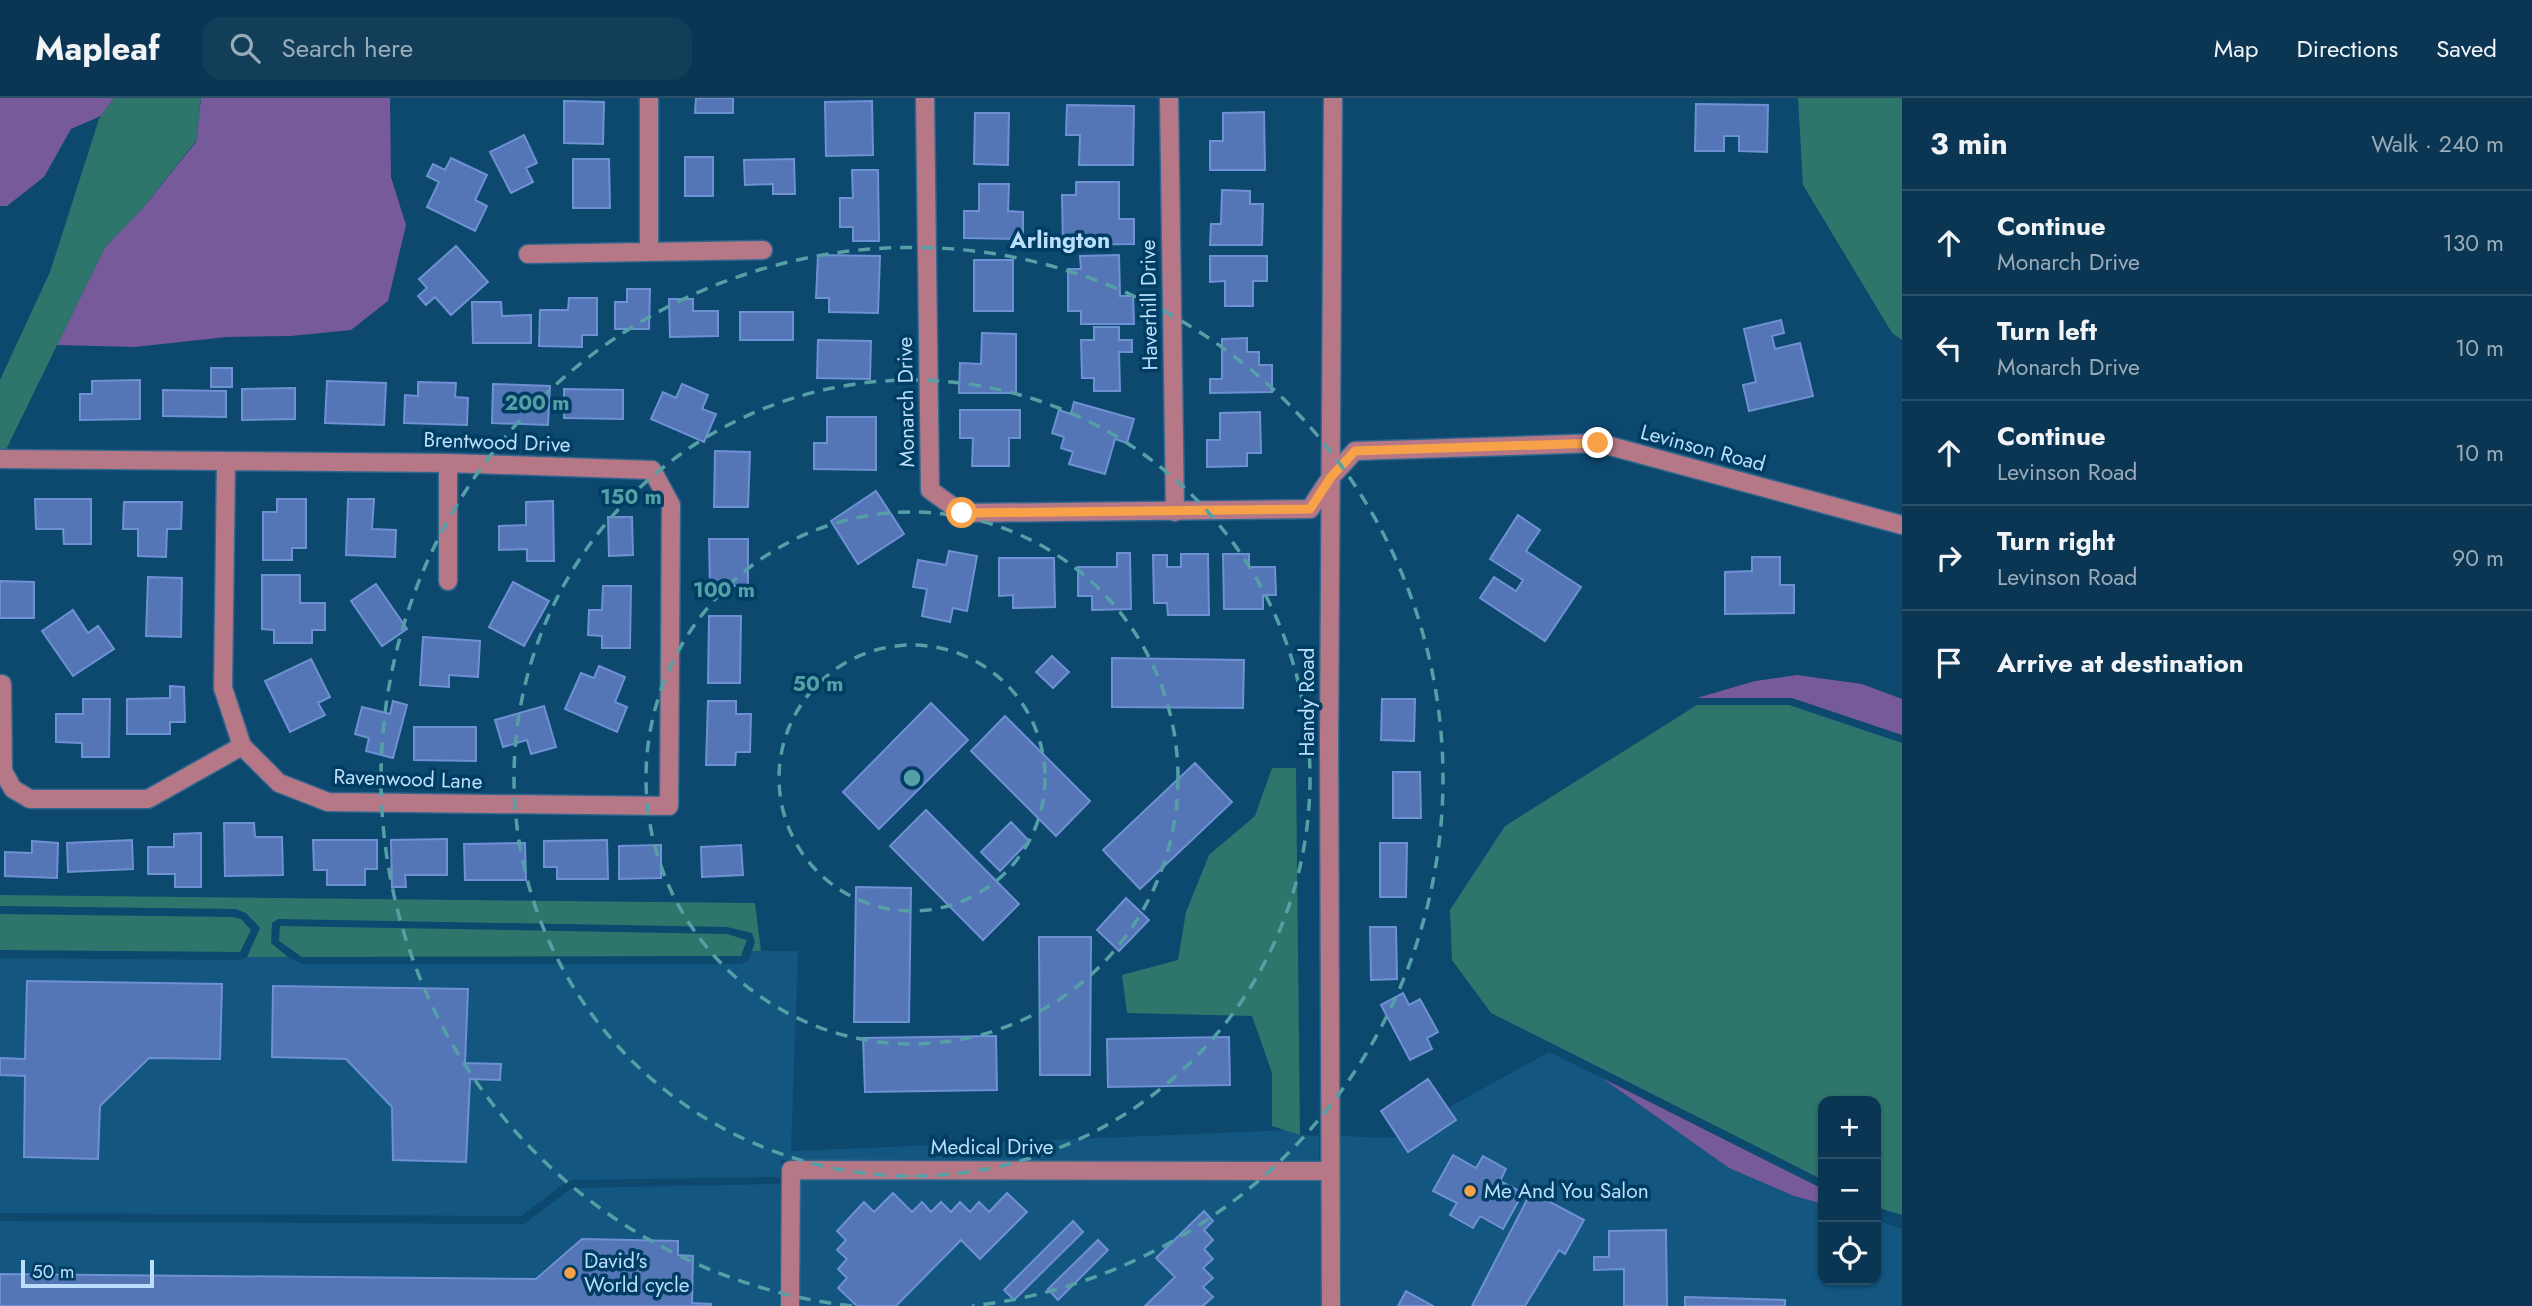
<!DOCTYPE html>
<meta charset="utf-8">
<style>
:root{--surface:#0a3653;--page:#133e5a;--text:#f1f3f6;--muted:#99abb8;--line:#2a506a}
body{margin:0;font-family:Jost,sans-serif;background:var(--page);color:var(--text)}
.controls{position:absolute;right:21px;bottom:21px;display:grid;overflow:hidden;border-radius:14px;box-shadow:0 2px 5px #0004}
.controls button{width:63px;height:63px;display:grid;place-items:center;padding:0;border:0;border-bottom:2px solid var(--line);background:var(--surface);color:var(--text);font:35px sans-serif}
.scale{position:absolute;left:21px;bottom:18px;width:133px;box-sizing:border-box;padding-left:7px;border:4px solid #bbdefb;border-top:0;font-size:19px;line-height:24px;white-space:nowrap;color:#bbdefb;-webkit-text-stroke:5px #003d63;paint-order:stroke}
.stop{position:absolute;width:21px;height:21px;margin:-16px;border:5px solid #f7a149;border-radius:50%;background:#fff}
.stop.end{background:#f7a149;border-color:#fff;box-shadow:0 2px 7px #0008}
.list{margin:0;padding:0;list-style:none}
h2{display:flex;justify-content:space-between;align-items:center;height:91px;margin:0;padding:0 28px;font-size:30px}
h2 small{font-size:23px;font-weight:400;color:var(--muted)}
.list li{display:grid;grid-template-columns:46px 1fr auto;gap:21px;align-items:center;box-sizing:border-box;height:105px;padding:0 28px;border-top:2px solid var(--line)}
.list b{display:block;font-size:26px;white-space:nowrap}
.list p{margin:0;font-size:23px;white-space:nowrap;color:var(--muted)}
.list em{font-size:23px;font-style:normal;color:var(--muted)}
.icon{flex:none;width:38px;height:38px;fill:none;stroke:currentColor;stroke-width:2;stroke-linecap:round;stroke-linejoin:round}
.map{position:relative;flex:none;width:1902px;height:1208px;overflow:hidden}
header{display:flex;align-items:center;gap:42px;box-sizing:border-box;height:98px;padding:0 35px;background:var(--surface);border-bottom:2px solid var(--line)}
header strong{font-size:33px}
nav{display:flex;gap:38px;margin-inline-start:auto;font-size:24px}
.search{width:490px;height:63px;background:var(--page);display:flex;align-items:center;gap:18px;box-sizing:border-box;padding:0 24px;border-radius:21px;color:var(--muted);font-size:26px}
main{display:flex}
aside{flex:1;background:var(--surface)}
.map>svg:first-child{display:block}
.built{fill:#135680}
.green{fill:#765a9a}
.water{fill:#2e756b}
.building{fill:#5475b6;stroke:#6e91d4;stroke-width:2}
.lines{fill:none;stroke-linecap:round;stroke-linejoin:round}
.minor-casing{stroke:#30668b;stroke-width:21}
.minor{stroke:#b67787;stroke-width:18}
.route{stroke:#f7a149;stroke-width:9}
.ring{fill:none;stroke:#54a0a6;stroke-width:3.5;stroke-dasharray:12 9}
.poi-dot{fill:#f7a149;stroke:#003d63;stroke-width:2.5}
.labels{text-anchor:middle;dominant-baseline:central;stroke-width:7;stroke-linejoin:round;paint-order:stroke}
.street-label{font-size:21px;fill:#bbdefb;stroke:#003d63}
.poi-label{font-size:21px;fill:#bbdefb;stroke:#003d63;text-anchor:start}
.neighbourhood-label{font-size:23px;font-weight:bold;fill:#bbdefb;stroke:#003d63}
.centre{fill:#54a0a6;stroke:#003d63;stroke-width:3.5}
.ring-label{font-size:21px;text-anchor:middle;font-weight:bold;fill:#54a0a6;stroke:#003d63;stroke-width:7;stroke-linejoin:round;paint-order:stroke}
</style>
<header>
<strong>Mapleaf</strong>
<div class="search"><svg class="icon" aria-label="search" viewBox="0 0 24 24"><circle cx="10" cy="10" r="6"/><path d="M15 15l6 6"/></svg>Search here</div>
<nav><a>Map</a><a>Directions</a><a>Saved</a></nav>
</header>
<main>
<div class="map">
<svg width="1902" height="1208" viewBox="0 0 1902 1208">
<rect width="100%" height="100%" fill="#0d486f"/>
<!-- built -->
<path class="built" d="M 752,853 L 798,853 L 791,1053 L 1287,1032 L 1300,1037 L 1319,1038 L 1319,1063 L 781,1062 L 780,1079 L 572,1082 L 566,1084 L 521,1118 L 0,1115 L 0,860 L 239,862 L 247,859 L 288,859 L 302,866 L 741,866 L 749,862 Z
M 1549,954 L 1602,980 L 1729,1070 L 1794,1098 L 1823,1106 L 1823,1182 L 1876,1182 L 1876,1122 L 1902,1131 L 1902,1208 L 1342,1208 L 1340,1038 L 1393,1040 Z
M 801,1081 L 1320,1082 L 1321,1208 L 801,1208 Z
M 780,1086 L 779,1208 L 0,1208 L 0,1123 L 524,1126 L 572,1090 Z"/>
<!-- green -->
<path class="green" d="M 0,0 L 114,0 L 101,18 L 71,31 L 44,79 L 7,108 L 0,108 Z
M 201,0 L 390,0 L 391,79 L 406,127 L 388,203 L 351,232 L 291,238 L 227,239 L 134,249 L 57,247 L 105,149 L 142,111 L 196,44 Z
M 1797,577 L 1862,586 L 1902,601 L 1902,637 L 1792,600 L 1697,600 L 1755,583 Z
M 1602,980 L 1823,1091 L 1823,1106 L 1794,1098 L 1729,1070 Z"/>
<!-- water -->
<path class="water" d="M 114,0 L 201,0 L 196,43 L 142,111 L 105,149 L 0,364 L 0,282 L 50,174 L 99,21 Z
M 1798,0 L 1902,0 L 1902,242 L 1892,235 L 1803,87 Z
M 1697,607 L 1789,607 L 1902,645 L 1902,1117 L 1876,1109 L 1876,1003 L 1823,1003 L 1823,1082 L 1491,915 L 1452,862 L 1450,812 L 1505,728 Z
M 1272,670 L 1296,670 L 1300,1037 L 1272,1028 L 1272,975 L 1252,918 L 1127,915 L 1122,877 L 1178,862 L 1186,814 L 1209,757 L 1255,718 Z
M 0,797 L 755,805 L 761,853 L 752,853 L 755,844 L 752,835 L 727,829 L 278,821 L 272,825 L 271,845 L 288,859 L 247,859 L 260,830 L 246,815 L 235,811 L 0,808 Z
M 0,816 L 232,819 L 241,821 L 251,832 L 240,854 L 0,852 Z
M 280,828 L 727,836 L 747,842 L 741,858 L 302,859 L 279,843 Z"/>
<!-- building -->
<path class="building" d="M 696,0 L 733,0 L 733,15 L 695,15 Z
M 564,3 L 604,4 L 603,46 L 564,45 Z
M 872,3 L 873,57 L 826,58 L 825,4 Z
M 1696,6 L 1768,7 L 1767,54 L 1739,53 L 1739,38 L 1724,38 L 1724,53 L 1695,53 Z
M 1067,7 L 1134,8 L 1133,67 L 1079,67 L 1080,37 L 1066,37 Z
M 1264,14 L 1265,72 L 1210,72 L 1210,43 L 1223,43 L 1223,15 Z
M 975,15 L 1009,15 L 1008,67 L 974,66 Z
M 524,37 L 537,65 L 526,70 L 533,84 L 511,95 L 490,54 Z
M 685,59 L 713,59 L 713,98 L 685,98 Z
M 451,60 L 487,77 L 475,102 L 487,108 L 475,133 L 427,109 L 439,84 L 427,78 L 433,66 L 445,72 Z
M 573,61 L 609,61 L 610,110 L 573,110 Z
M 794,61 L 795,96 L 773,96 L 773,86 L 745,87 L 744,62 Z
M 852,72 L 878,72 L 879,143 L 853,143 L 853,129 L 840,129 L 840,100 L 853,100 Z
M 1076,84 L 1119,84 L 1119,121 L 1134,121 L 1134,146 L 1063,147 L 1062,97 L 1076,97 Z
M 979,86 L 1009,86 L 1008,113 L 1023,114 L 1023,141 L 964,140 L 964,113 L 979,113 Z
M 1222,92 L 1250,93 L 1250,106 L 1263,106 L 1262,147 L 1210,147 L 1211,126 L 1221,126 Z
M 456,148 L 488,184 L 451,217 L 435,199 L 426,207 L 418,198 L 427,190 L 419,181 Z
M 818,157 L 880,158 L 878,215 L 829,214 L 829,200 L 816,200 Z
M 1119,157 L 1120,198 L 1133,198 L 1134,226 L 1081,226 L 1081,213 L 1068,213 L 1068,171 L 1081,171 L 1080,158 Z
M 1210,158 L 1267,158 L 1267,183 L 1253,183 L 1253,208 L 1225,208 L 1225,183 L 1210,184 Z
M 974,162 L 1013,162 L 1013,213 L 974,213 Z
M 627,191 L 650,191 L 649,231 L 615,231 L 615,204 L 627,204 Z
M 569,200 L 597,200 L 597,237 L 582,237 L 582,249 L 539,248 L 540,212 L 568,212 Z
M 669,201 L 693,201 L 693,213 L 718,213 L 718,238 L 670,239 Z
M 472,204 L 501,204 L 502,218 L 531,217 L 531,245 L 473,245 Z
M 740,214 L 793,214 L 793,242 L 740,242 Z
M 1781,222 L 1784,235 L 1772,238 L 1775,251 L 1800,245 L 1813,298 L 1749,313 L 1743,287 L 1756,284 L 1744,231 Z
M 1094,229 L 1119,229 L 1119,242 L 1132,242 L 1132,254 L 1119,254 L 1120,293 L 1094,293 L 1094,280 L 1082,280 L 1081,242 L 1094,242 Z
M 982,235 L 1016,236 L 1016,295 L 959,295 L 960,265 L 981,266 Z
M 1247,240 L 1247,254 L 1259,254 L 1259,267 L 1272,267 L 1272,294 L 1210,295 L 1210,281 L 1222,281 L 1222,241 Z
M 818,242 L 871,243 L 870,281 L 817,280 Z
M 211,270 L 232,270 L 232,289 L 211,289 Z
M 140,282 L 140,321 L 80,322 L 80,296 L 92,296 L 92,283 Z
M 327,283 L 386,285 L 384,327 L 325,325 Z
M 418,284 L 456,285 L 455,299 L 468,300 L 467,327 L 404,325 L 405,297 L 418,298 Z
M 493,286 L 550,288 L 548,327 L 492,325 Z
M 682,286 L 708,297 L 702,311 L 716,316 L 704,344 L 651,321 L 663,294 L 676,300 Z
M 295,290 L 295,321 L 242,322 L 242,291 Z
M 564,291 L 623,292 L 623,321 L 564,320 Z
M 163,292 L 226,293 L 226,319 L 163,318 Z
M 1074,304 L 1134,321 L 1127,345 L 1115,341 L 1105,376 L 1069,366 L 1073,354 L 1061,350 L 1064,339 L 1052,335 L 1059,312 L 1071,316 Z
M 960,312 L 1020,312 L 1020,340 L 1009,340 L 1009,368 L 972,368 L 973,340 L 960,340 Z
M 1260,314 L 1261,355 L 1247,355 L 1247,368 L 1207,369 L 1207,342 L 1220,342 L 1220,315 Z
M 827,319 L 876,319 L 876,372 L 814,371 L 814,345 L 827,345 Z
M 715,353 L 750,354 L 748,409 L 714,409 Z
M 876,393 L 904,436 L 858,466 L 831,423 Z
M 35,401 L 91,401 L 91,446 L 64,446 L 63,431 L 36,431 Z
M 277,401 L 306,401 L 306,450 L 292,450 L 292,462 L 263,462 L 263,414 L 277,414 Z
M 348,401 L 374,401 L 372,431 L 396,432 L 395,459 L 346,457 Z
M 553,403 L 554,463 L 527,463 L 527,451 L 499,452 L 499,428 L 526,427 L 526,404 Z
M 124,404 L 182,404 L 181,431 L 167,431 L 166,459 L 138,458 L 138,431 L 123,431 Z
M 1518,417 L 1540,432 L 1526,453 L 1581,489 L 1545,543 L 1480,500 L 1494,479 L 1516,493 L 1523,482 L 1490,461 Z
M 608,419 L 632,419 L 633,457 L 609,458 Z
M 709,441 L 748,441 L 748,488 L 710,488 Z
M 949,453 L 977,458 L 967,513 L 953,510 L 950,524 L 922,518 L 927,491 L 913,489 L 918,462 L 946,467 Z
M 1117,455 L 1130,455 L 1131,511 L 1092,512 L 1092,498 L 1078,498 L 1078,469 L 1117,469 Z
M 1181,456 L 1208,456 L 1209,517 L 1168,517 L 1167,505 L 1154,505 L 1153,457 L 1167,457 L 1167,469 L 1181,469 Z
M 1223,456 L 1249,456 L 1249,469 L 1275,469 L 1276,497 L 1263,497 L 1263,511 L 1224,511 Z
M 1752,459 L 1780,459 L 1780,487 L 1794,487 L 1794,515 L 1725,516 L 1725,474 L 1752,473 Z
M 999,460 L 1054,460 L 1055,509 L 1013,510 L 1013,497 L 999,498 Z
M 262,477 L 300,477 L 300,505 L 325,505 L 325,532 L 312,532 L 312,545 L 274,545 L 274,532 L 262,531 Z
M 148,479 L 182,480 L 181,539 L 146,538 Z
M 0,483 L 34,484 L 34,520 L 0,520 Z
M 513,484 L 549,503 L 524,548 L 489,529 Z
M 376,486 L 407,531 L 382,548 L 351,503 Z
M 603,488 L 631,488 L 630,550 L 602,550 L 602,538 L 588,537 L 589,512 L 602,512 Z
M 73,512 L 88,535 L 98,528 L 114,551 L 73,578 L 42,533 Z
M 709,518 L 741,518 L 740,585 L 708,585 Z
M 423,539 L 480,543 L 478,579 L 449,577 L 449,589 L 420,587 Z
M 1052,558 L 1069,574 L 1053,590 L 1036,574 Z
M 1112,560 L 1244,562 L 1243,610 L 1112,609 Z
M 311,561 L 330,599 L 318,605 L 325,617 L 290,634 L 265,583 Z
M 599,568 L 625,579 L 615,604 L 627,609 L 617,634 L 565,611 L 581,575 L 594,580 Z
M 170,588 L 184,589 L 185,624 L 170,624 L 170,636 L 127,636 L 127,601 L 170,600 Z
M 83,601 L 110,601 L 109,659 L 82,659 L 82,645 L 56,644 L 56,616 L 83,616 Z
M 1382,601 L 1415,601 L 1414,643 L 1381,642 Z
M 393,603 L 407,607 L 393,660 L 366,653 L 369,640 L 355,636 L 362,609 L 390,616 Z
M 708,603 L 736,603 L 736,616 L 751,616 L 750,654 L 736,654 L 735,667 L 706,667 Z
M 931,605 L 968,642 L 879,731 L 843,694 Z
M 544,608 L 556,649 L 531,656 L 527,642 L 503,649 L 495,622 Z
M 1005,618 L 1090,703 L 1056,738 L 971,653 Z
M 414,629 L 476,629 L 476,663 L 414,662 Z
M 1195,665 L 1232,704 L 1140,791 L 1103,752 Z
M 1393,674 L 1420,674 L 1421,720 L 1393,720 Z
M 926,712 L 1019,806 L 983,842 L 890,748 Z
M 1011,724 L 1029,743 L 1000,773 L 981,754 Z
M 224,725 L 254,725 L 255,739 L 282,739 L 283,777 L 225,778 Z
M 201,735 L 201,789 L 175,789 L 175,776 L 148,776 L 148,749 L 174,749 L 174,736 Z
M 447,741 L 447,777 L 405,777 L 406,789 L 392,789 L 391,742 Z
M 132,742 L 133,771 L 68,774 L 67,745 Z
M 313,742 L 377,742 L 377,771 L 365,771 L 365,787 L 327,787 L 327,772 L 314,772 Z
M 607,742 L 608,781 L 557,781 L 557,769 L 544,769 L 544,743 Z
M 32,743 L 58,745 L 57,780 L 5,778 L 5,754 L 32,755 Z
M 525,745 L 526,782 L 465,782 L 464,746 Z
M 1380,745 L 1407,745 L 1406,799 L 1380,799 Z
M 661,747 L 661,780 L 619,781 L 619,748 Z
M 741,747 L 743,777 L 702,779 L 701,749 Z
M 856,789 L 911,790 L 909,924 L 854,924 Z
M 1126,800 L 1149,822 L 1119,853 L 1097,832 Z
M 1370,829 L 1396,829 L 1397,881 L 1371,882 Z
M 1039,839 L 1091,839 L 1090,977 L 1040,977 Z
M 27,883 L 222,886 L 220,961 L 149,960 L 100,1008 L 98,1061 L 24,1059 L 25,978 L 0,977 L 0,960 L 25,961 Z
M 273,888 L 468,891 L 465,965 L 501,966 L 500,982 L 470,981 L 466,1064 L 393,1062 L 392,1009 L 346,961 L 272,959 Z
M 1403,895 L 1409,907 L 1420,901 L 1438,934 L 1427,940 L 1432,951 L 1410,962 L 1381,907 Z
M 996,938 L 997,992 L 865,994 L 863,940 Z
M 1229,939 L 1230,987 L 1108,989 L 1107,941 Z
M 1428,981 L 1456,1022 L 1408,1054 L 1381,1013 Z
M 1453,1057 L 1476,1070 L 1483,1058 L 1506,1071 L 1500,1083 L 1523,1095 L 1503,1131 L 1480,1118 L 1473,1130 L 1450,1117 L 1457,1105 L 1433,1093 Z
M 1531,1094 L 1584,1122 L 1565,1156 L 1559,1152 L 1525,1208 L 1472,1208 Z
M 893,1095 L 912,1114 L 922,1104 L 931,1114 L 941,1104 L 951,1114 L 960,1104 L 970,1114 L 979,1104 L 989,1114 L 1007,1095 L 1027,1114 L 980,1161 L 961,1142 L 896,1208 L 857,1208 L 838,1190 L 847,1180 L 838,1171 L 847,1161 L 837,1152 L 846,1142 L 837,1133 L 864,1104 L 874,1114 Z
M 1204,1113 L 1213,1123 L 1204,1132 L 1213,1142 L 1204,1151 L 1213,1161 L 1203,1170 L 1213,1180 L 1203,1189 L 1213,1199 L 1203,1208 L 1145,1208 L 1175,1179 L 1156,1160 Z
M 1073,1123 L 1083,1134 L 1014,1202 L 1004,1192 Z
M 1666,1132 L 1667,1208 L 1624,1208 L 1624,1171 L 1594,1172 L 1594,1159 L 1609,1159 L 1609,1133 Z
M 582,1141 L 678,1143 L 678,1157 L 693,1158 L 692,1205 L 711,1206 L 711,1208 L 0,1208 L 0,1176 L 536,1181 Z
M 1098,1142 L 1108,1152 L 1058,1202 L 1048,1191 Z
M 1406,1193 L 1433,1208 L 1398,1208 Z
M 1685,1199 L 1785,1202 L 1785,1208 L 1685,1208 Z"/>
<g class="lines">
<!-- minor casing -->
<g class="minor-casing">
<path id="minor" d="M 649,0 L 649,153
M 925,0 L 930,392 L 962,415 L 1310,411 L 1331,379 L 1355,353 L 1599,345 L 1902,427
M 1169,0 L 1175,414
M 528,156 L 763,152
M 0,361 L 448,365 L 652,372 L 671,407 L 669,708 L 328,704 L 279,685 L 242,648 L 223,590 L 226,363
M 448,483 L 448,365
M 2,586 L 3,673 L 13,691 L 30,701 L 148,701 L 242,648
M 790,1208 L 791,1072 L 1330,1073
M 1331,1208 L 1329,643 L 1333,0"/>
</g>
<!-- minor -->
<use href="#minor" class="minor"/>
</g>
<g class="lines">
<!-- route -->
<path class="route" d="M 962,415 L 1310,411 L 1331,379 L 1355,353 L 1598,345"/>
</g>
<!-- distance rings -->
<g class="ring">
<circle cx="912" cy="680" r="133"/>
<circle cx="912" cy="680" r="266"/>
<circle cx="912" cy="680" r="398"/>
<path d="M852 1208A531 531 0 1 1 972 1208"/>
</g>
<!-- markers -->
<g class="poi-dot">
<circle cx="1470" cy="1093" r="7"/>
<circle cx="570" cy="1175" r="7"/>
</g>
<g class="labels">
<!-- street labels -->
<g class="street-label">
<text transform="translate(1149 207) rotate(-91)">Haverhill Drive</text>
<text transform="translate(906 304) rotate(-91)">Monarch Drive</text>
<text transform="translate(497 344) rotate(2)">Brentwood Drive</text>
<text transform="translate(1703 350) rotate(15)">Levinson Road</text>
<text transform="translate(1307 604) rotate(-90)">Handy Road</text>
<text transform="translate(408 681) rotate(2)">Ravenwood Lane</text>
<text x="992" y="1049">Medical Drive</text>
</g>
<!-- poi labels -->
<g class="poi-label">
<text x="1484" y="1093">Me And You Salon</text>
<text x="584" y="1163">David's<tspan x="584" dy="24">World cycle</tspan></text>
</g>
<!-- neighbourhood labels -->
<g class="neighbourhood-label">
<text x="1060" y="142">Arlington</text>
</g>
</g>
<circle cx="912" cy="680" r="10" class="centre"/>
<g class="ring-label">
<text x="537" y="312">200 m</text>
<text x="631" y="406">150 m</text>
<text x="724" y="499">100 m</text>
<text x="818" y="593">50 m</text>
</g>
</svg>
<div class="controls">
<button>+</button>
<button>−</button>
<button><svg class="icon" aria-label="locate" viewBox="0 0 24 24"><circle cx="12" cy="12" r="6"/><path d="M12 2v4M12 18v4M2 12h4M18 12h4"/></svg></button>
</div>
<div class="scale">50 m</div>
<div class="stop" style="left:962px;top:415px"></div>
<div class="stop end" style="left:1598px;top:345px"></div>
</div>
<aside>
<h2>3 min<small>Walk · 240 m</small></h2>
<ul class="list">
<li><svg class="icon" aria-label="ahead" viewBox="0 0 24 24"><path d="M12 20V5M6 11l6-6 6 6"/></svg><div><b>Continue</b><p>Monarch Drive</p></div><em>130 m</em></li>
<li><svg class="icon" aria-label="left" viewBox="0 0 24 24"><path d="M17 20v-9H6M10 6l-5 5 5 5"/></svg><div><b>Turn left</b><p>Monarch Drive</p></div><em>10 m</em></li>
<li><svg class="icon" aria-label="ahead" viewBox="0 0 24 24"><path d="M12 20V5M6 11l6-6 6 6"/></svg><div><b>Continue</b><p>Levinson Road</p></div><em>10 m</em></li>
<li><svg class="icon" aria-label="right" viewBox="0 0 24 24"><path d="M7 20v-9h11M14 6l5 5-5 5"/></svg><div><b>Turn right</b><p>Levinson Road</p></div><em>90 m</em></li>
<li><svg class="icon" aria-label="arrive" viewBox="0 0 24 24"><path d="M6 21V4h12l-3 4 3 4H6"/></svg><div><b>Arrive at destination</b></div></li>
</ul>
</aside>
</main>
